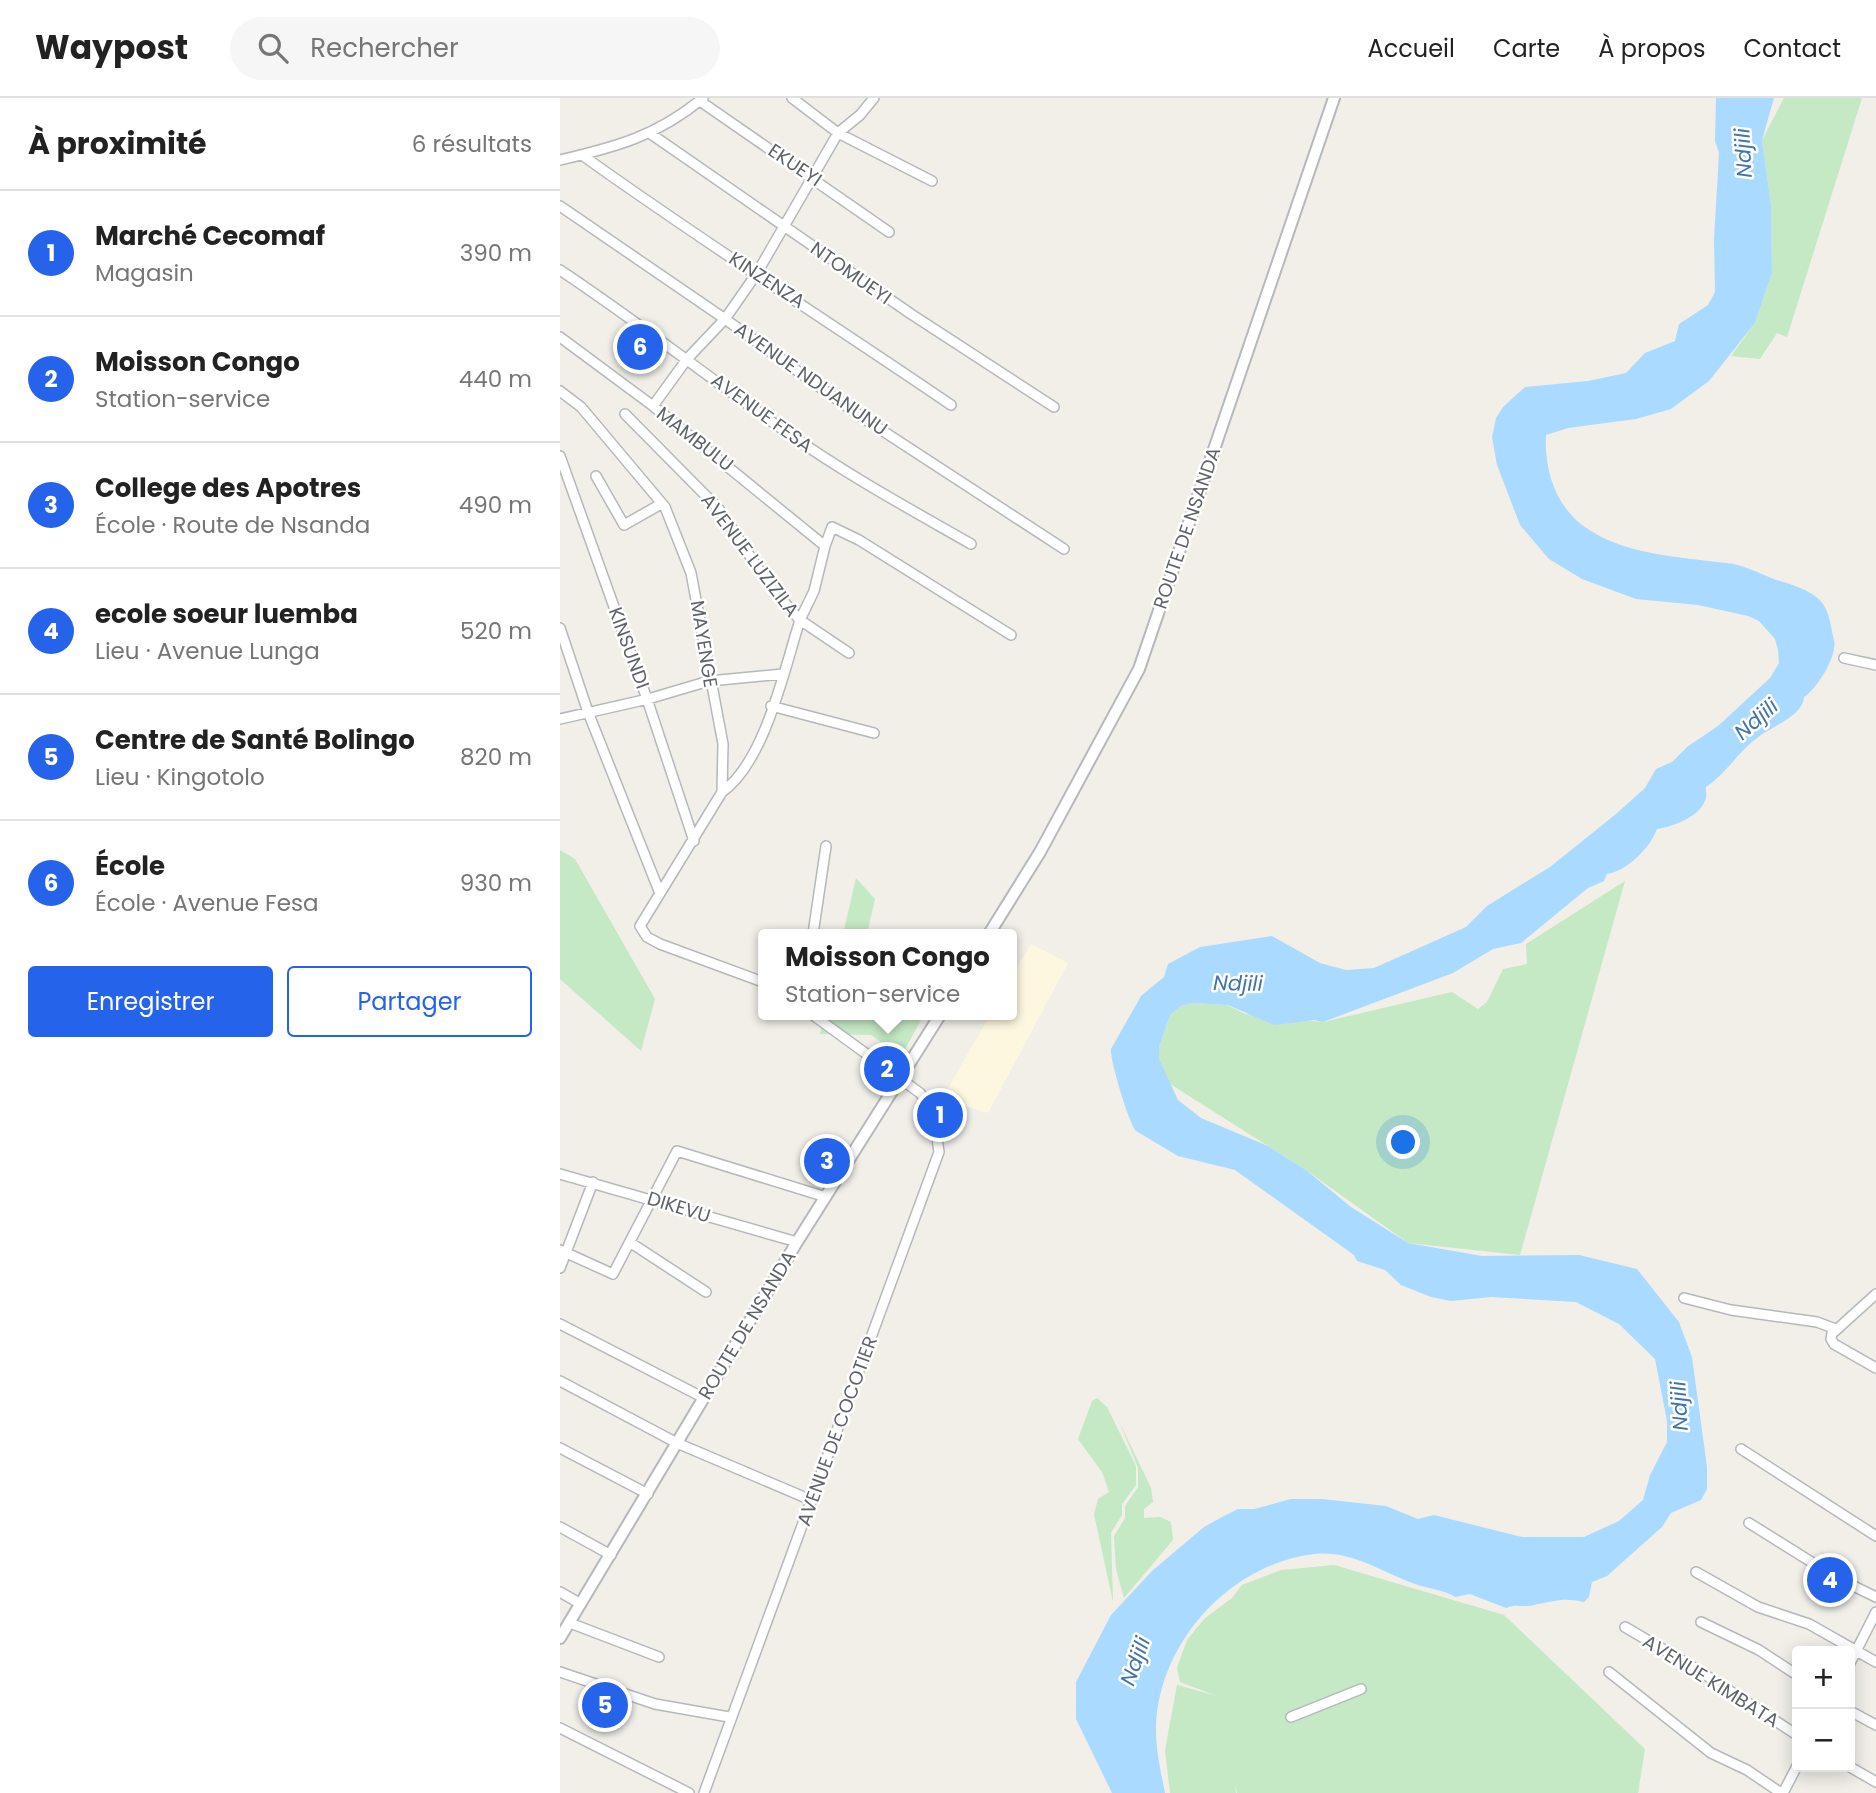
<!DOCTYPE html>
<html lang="fr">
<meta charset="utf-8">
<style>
:root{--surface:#fff;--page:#f6f6f6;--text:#222;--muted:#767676;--line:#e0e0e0;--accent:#2563eb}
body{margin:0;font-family:Poppins,sans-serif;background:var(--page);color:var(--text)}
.controls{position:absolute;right:21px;bottom:21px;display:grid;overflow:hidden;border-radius:7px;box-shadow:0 4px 18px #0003}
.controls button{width:63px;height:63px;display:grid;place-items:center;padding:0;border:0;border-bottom:2px solid var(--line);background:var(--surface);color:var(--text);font:35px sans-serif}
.you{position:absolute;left:844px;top:1045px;width:24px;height:24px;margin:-18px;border:5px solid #fff;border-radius:50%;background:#1a73e8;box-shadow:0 0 0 10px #1a73e833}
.badge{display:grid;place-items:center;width:46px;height:46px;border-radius:50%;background:var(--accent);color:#fff;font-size:23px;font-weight:700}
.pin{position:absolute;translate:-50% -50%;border:4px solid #fff;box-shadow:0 2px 7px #0006}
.popup{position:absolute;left:198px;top:831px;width:259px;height:91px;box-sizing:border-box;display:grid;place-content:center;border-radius:7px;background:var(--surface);filter:drop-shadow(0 2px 5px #0005);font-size:23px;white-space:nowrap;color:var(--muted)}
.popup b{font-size:26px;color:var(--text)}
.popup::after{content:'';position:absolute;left:50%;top:100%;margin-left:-14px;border:14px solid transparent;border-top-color:var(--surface)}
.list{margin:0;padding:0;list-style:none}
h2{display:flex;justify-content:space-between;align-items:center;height:91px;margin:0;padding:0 28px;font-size:30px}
h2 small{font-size:23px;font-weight:400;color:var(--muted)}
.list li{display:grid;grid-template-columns:46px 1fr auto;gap:21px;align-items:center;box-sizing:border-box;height:126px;padding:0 28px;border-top:2px solid var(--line)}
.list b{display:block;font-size:26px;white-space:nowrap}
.list p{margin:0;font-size:23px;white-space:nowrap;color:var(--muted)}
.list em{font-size:23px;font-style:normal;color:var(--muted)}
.actions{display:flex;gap:14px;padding:21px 28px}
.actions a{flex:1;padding:16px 0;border:2px solid var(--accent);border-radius:7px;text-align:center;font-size:24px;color:var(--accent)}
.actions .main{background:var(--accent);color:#fff}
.icon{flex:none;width:38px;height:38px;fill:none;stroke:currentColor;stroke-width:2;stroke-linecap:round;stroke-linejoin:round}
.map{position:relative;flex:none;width:1316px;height:1695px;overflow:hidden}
header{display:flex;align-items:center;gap:42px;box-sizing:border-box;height:98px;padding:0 35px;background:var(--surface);border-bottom:2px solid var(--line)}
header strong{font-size:33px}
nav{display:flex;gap:38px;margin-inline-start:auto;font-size:24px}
.search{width:490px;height:63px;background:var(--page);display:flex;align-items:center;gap:18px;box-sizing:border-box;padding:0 24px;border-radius:38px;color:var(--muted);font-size:26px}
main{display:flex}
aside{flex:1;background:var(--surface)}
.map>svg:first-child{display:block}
.commercial{fill:#fef7e0}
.green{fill:#c5e8c5}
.water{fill:#aadaff}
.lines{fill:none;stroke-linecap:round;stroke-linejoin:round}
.minor-casing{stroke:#b5b8bc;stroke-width:12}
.tertiary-casing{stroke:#b5b8bc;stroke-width:14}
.minor{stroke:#fff;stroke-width:9}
.tertiary{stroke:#fff;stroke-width:10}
.labels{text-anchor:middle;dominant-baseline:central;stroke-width:5;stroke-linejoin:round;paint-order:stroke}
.street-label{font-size:19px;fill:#5f6368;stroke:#fff}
.water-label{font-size:21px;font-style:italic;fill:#4174aa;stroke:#fff}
</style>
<header>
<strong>Waypost</strong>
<div class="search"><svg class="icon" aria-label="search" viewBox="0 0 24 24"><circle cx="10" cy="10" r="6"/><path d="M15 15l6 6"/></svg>Rechercher</div>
<nav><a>Accueil</a><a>Carte</a><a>À propos</a><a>Contact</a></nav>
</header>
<main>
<aside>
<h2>À proximité<small>6 résultats</small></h2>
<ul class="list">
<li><span class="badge">1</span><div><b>Marché Cecomaf</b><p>Magasin</p></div><em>390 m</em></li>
<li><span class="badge">2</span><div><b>Moisson Congo</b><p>Station-service</p></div><em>440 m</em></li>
<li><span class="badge">3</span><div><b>College des Apotres</b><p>École · Route de Nsanda</p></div><em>490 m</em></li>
<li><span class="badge">4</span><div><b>ecole soeur luemba</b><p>Lieu · Avenue Lunga</p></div><em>520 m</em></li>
<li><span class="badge">5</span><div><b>Centre de Santé Bolingo</b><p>Lieu · Kingotolo</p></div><em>820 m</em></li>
<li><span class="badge">6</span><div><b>École</b><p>École · Avenue Fesa</p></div><em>930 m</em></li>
</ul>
<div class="actions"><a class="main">Enregistrer</a><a>Partager</a></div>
</aside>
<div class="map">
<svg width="1316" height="1695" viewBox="0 0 1316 1695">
<rect width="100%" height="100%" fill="#f1efe8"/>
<!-- commercial -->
<path class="commercial" d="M 471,846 L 508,865 L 428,1015 L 382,1001 L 430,917 L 451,917 L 451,880 Z"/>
<!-- green -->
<path class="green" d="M 1224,0 L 1302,0 L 1227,239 L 1217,235 L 1200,261 L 1171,258 L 1195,225 L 1212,175 L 1211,107 L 1202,42 Z
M 0,752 L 15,761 L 95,901 L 81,953 L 0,881 Z
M 296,780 L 315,801 L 307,836 L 283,836 Z
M 1065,783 L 960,1157 L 848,1145 L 746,1072 L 607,984 L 599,961 L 599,949 L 610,917 L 621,908 L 632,905 L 667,907 L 685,916 L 763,924 L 892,894 L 918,911 L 927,904 L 943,871 L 967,866 L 966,846 Z
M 264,917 L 364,917 L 341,958 L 311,937 L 260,936 Z
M 537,1300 L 547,1309 L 576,1368 L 576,1387 L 562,1406 L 562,1417 L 551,1435 L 553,1504 L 534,1416 L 538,1401 L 549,1394 L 542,1374 L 518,1341 L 532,1303 Z
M 559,1323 L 591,1390 L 593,1404 L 584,1411 L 584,1420 L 600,1419 L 611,1424 L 613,1442 L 564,1500 L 556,1471 L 554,1438 L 565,1420 L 565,1408 L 578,1389 L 578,1370 Z
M 774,1467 L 944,1517 L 1085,1651 L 1078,1695 L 677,1695 L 675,1686 L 676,1695 L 610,1695 L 605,1652 L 617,1587 L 657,1598 L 620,1584 L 617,1570 L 627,1542 L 644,1521 L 672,1500 L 682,1487 L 721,1472 Z"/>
<!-- water -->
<path class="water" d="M 1156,0 L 1214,0 L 1202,42 L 1211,107 L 1212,175 L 1195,225 L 1149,283 L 1111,311 L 1076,321 L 1008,330 L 986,337 C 984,371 995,406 1022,427 C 1062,457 1119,459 1166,465 C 1182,466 1201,476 1216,482 C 1231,486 1254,493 1263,506 C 1270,516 1271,531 1274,542 C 1278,557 1257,591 1244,599 C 1243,617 1214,628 1201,637 C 1179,652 1167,675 1146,689 C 1145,692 1147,696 1146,699 C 1143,718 1112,729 1097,731 C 1090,750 1067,773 1047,776 L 1044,783 L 1028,790 L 961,845 L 933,851 L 893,875 L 763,924 L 754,922 L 714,927 L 668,907 L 632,905 L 621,908 L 610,917 L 599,949 L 599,961 L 618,1002 L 641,1020 L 708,1048 L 746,1072 L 791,1109 L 848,1145 L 922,1158 L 1019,1157 L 1077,1171 L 1119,1224 L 1132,1259 L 1147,1369 L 1147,1391 L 1141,1402 L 1111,1415 L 1102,1429 L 1047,1478 L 1032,1484 L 1029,1499 L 1024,1504 C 1005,1499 993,1503 974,1507 C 964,1510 956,1505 946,1510 L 910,1496 L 895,1499 C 882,1491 869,1491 855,1486 C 821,1474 792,1452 754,1456 C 669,1466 597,1546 596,1632 C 596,1652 601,1675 605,1695 L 552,1695 L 516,1621 L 516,1584 L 551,1517 L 592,1473 L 644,1429 L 664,1418 L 678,1411 L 694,1411 L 731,1401 L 762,1401 L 826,1408 L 858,1421 L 874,1417 L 962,1439 L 1024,1439 L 1059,1423 L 1083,1402 L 1090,1377 L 1107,1344 L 1107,1323 L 1095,1261 L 1059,1226 L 1016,1204 L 931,1199 L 891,1203 L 871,1199 L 841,1187 L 825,1172 L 797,1163 L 794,1157 L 675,1072 L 618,1058 L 576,1033 C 569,1025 550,963 551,951 L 581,898 L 604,879 L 608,866 L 640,849 L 712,838 L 760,865 L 786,872 L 814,870 L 906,829 L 927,808 L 990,769 L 1056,716 L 1085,690 L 1096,671 L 1112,664 L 1127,649 L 1158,628 L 1210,580 L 1219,565 L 1218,552 L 1215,541 L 1199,523 L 1188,518 L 1138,507 L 1076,501 L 1022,481 L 989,461 L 960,427 L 937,367 L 932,339 L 936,320 L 943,309 L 965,289 L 1028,283 L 1066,275 L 1085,255 L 1115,243 L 1119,226 L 1148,207 L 1155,194 L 1154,141 L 1159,55 L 1155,43 Z"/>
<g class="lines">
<!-- minor casing -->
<g class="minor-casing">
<path id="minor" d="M 232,0 L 278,35 L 372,83
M 140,3 L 329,134
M 91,36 L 351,216 L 494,309
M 22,57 C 143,144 268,223 391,307
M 0,62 C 56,49 97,38 143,0
M 0,108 L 165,221 L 303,320 L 504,451
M 0,172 C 77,223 149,280 225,333 C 284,375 348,410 411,446
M 0,239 L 93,308 L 265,448 L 254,493 L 240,522 L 289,555
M 0,293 L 21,309 L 105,409 L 131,475 L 163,646 L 162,694 L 80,828 L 87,839 L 100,846 L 203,884
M 93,308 L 127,261 L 165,221 L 197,175 L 278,35 L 300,17 L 314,0
M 65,316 L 159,411 L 209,487 L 240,522 C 224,572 205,664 162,694
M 0,358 L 87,601 L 134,743
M 36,378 L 64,427 L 101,406
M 265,448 L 272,429 L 299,442 L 451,537
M 0,530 L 28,614 L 99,793
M 1284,560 L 1316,567
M 211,608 L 314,635
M 0,621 L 88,601 L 149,583 L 223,576
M 253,836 L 266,748
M 0,1076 L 237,1144
M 71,1145 L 146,1194
M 0,1152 L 53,1176 L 117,1053 L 266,1099
M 0,1170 L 33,1084
M 1124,1200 L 1171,1212 L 1257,1224 L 1273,1230 L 1271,1241 L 1274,1246 L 1316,1270
M 0,1226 L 144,1300
M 1274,1234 L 1316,1196
M 0,1283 L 117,1345 L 251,1402
M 0,1350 L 88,1396
M 1181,1351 L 1316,1438
M 1189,1425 L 1277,1480 L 1316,1499
M 0,1429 L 51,1457
M 1136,1474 L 1198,1509 L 1249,1526 L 1316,1564
M 0,1494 L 21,1506
M 1141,1524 L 1199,1552 L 1237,1577
M 10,1525 L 99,1559
M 1065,1529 L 1138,1572 L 1237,1637
M 1290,1565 L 1316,1514
M 0,1574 L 95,1606 L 169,1619
M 1049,1574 L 1151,1655 L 1187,1672 L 1221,1695
M 1290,1613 L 1316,1627
M 731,1619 L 801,1591
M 0,1630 L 129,1695
M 1290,1669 L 1316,1684
M 144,1695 L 379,1054 L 373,1012 L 360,995 L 253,917
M 1223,1695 L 1237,1668"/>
</g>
<!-- tertiary casing -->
<g class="tertiary-casing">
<path id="tertiary" d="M 429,836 L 480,754 L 579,571 L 774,0
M 0,1540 L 237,1144 L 380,917"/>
</g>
<!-- minor -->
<use href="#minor" class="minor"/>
<!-- tertiary -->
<use href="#tertiary" class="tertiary"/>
</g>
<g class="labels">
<!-- street labels -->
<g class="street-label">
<text transform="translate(235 67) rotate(34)">EKUEYI</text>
<text transform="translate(291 175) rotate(35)">NTOMUEYI</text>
<text transform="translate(207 182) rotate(33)">KINZENZA</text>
<text transform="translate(251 281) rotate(35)">AVENUE NDUANUNU</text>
<text transform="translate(202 315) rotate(36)">AVENUE FESA</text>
<text transform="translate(135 341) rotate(38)">MAMBULU</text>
<text transform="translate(627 430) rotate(-71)">ROUTE DE NSANDA</text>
<text transform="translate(190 457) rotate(53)">AVENUE LUZIZILA</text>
<text transform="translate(144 546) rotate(81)">MAYENGE</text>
<text transform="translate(69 550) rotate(70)">KINSUNDI</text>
<text transform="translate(119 1109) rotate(17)">DIKEVU</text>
<text transform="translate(187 1227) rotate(-59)">ROUTE DE NSANDA</text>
<text transform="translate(277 1333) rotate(-70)">AVENUE DE COCOTIER</text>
<text transform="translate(1151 1583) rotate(32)">AVENUE KIMBATA</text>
</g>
<!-- water labels -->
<g class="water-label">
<text transform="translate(1183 55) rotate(-93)">Ndjili</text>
<text transform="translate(1196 621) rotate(-41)">Ndjili</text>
<text transform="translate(678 885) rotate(1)">Ndjili</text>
<text transform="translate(1119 1308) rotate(-93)">Ndjili</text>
<text transform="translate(575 1563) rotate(-70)">Ndjili</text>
</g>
</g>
</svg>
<div class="controls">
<button>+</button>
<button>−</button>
</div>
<div class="you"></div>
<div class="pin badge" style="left:380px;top:1017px">1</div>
<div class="pin badge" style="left:327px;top:971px">2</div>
<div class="popup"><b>Moisson Congo</b>Station-service</div>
<div class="pin badge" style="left:267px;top:1063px">3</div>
<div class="pin badge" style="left:1270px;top:1482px">4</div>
<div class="pin badge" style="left:45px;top:1607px">5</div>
<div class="pin badge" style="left:80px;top:249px">6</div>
</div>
</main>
